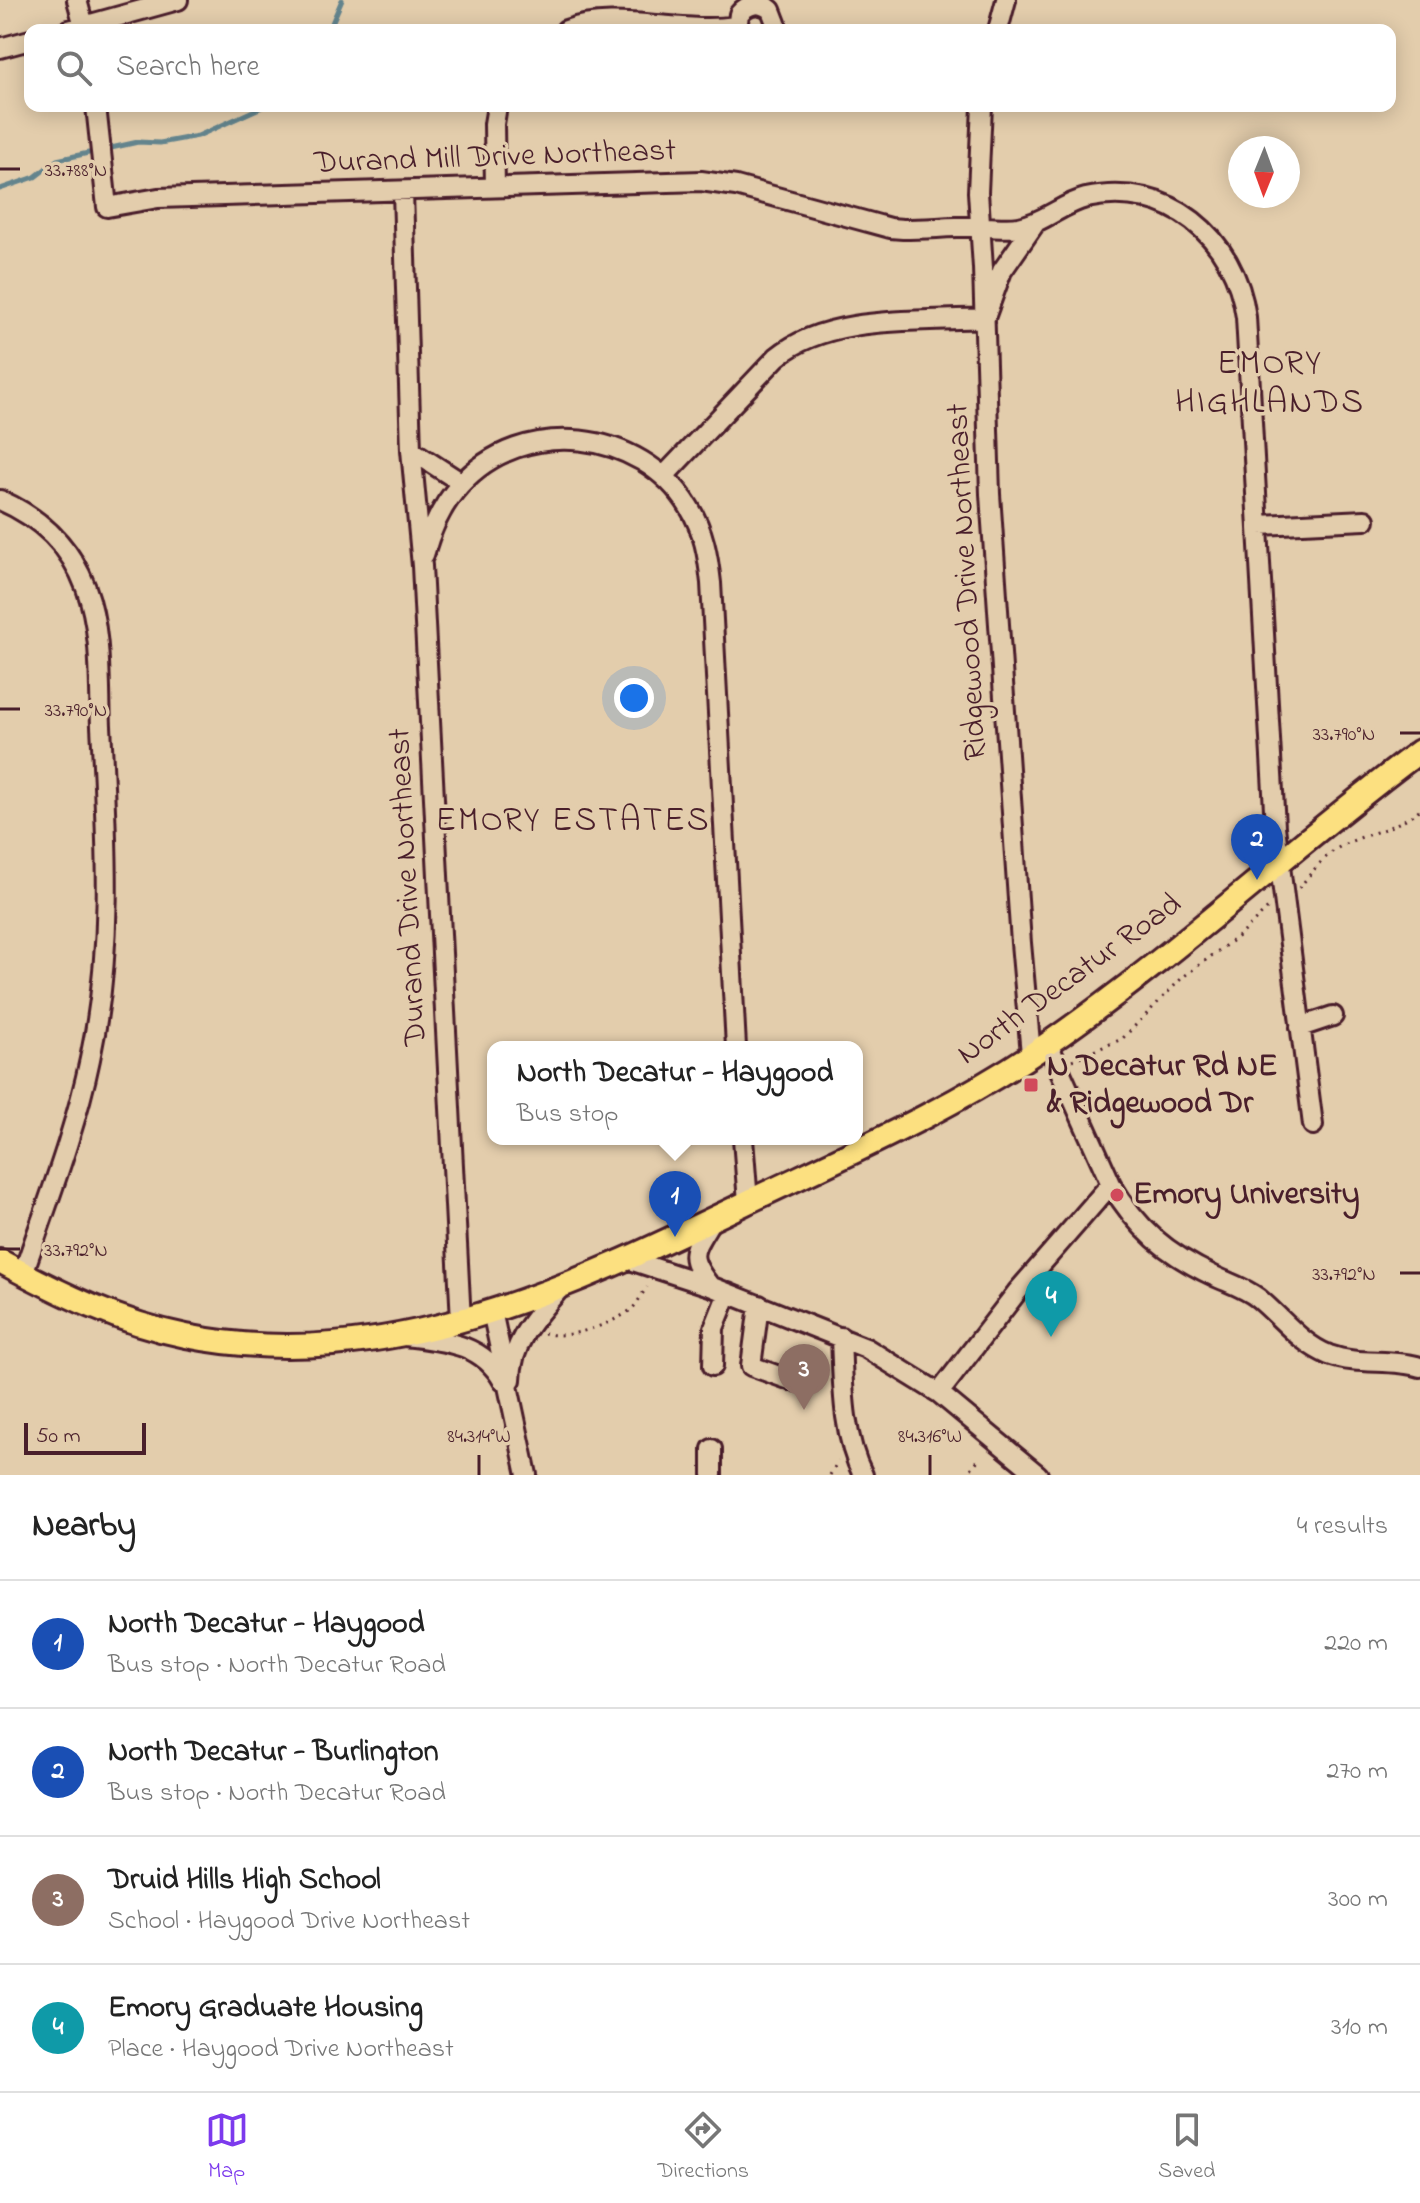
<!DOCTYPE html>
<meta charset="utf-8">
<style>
:root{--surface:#fff;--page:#f6f6f6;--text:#222;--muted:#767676;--line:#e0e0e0;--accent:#7c3aed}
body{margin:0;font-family:"Indie Flower",sans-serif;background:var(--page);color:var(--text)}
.compass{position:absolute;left:1228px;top:136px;width:72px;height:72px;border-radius:50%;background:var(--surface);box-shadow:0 4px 20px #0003;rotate:181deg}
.scale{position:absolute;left:24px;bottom:20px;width:122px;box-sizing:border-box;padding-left:8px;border:4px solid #4a1f2b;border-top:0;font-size:22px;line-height:28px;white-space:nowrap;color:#4a1f2b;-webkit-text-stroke:6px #e3cdac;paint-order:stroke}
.you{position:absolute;left:634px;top:698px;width:28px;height:28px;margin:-20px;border:6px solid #fff;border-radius:50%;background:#1a73e8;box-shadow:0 0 0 12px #1a73e833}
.badge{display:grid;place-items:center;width:52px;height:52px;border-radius:50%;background:var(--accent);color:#fff;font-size:26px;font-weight:700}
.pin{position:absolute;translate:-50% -66px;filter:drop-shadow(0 2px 4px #0008)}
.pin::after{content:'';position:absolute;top:42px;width:28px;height:24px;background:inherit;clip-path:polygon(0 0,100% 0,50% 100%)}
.popup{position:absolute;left:487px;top:1041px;width:376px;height:104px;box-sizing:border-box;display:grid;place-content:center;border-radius:16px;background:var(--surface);filter:drop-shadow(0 2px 6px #0005);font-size:26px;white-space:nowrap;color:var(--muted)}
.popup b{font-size:30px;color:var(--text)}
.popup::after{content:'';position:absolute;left:50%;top:100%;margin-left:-16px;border:16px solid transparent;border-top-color:var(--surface)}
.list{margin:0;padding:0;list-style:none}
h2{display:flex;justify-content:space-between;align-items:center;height:104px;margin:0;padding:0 32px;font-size:34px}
h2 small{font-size:26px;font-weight:400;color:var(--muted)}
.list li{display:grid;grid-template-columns:52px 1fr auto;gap:24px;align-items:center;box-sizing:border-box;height:128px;padding:0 32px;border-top:2px solid var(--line)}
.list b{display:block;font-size:30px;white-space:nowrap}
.list p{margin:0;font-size:26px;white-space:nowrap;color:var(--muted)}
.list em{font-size:26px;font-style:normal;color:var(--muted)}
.icon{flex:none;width:44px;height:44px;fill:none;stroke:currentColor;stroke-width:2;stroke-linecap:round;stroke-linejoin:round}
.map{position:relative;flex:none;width:1420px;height:1475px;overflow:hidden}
.search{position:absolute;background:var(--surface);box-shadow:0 4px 20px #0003;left:24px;right:24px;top:24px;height:88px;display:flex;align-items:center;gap:20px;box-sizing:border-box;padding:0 28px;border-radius:16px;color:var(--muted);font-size:30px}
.sheet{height:616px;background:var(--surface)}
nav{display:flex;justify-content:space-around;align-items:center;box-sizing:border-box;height:112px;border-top:2px solid var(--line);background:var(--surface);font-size:22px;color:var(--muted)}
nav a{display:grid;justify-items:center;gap:4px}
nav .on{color:var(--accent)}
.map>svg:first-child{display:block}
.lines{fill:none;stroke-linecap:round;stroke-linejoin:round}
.stream{stroke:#64848d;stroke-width:5}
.minor-casing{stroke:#4a1f2b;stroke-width:24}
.major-casing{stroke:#4a1f2b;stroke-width:28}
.path{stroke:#4a1f2b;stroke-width:3;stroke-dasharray:2 6;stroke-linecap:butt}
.minor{stroke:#e3cdac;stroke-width:18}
.major{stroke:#fce080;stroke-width:22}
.ticks{fill:none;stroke:#4a1f2b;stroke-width:3}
.poi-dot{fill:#d1495b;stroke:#e3cdac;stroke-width:3}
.labels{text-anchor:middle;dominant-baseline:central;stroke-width:7;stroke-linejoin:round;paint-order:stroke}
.street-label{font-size:32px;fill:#4a1f2b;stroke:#e3cdac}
.poi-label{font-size:32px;font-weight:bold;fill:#4a1f2b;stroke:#e3cdac;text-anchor:start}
.neighbourhood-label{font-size:34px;letter-spacing:2px;fill:#4a1f2b;stroke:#e3cdac}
.ticks-label{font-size:20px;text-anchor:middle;fill:#4a1f2b;stroke:#e3cdac;stroke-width:7;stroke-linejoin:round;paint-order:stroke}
</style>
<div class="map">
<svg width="1420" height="1475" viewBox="0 0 1420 1475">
<rect width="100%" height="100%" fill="#e3cdac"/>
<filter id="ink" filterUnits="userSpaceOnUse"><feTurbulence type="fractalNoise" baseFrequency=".0125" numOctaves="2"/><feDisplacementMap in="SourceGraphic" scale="16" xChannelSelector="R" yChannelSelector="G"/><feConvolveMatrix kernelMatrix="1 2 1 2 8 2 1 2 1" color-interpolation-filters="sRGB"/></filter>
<g filter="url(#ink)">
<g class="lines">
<!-- stream -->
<path class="stream" d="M 329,30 L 342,0
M 0,189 L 35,177 L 57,160 L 138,142 L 160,143 L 198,136 L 264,106"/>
<!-- minor casing -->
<g class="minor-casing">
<path id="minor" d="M 77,0 L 85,30
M 69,30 L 178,0
M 566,30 C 614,11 682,35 736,26
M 737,30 L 739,14 C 748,3 760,1 771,10 L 776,23 L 775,30
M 998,30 L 1006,0
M 0,48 L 30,40
M 96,106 L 107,207 L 158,198 L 701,181 L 736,186 L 890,228 L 903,229 C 929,229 956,226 982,227 C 995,227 1007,229 1019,227 C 1043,223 1062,204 1086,198 C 1168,180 1235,237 1246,317 L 1275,827 L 1313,1125
M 982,106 L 978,192 L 983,268 L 990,494 L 1021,943 L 1031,1054
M 495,187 L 494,124 L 497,106
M 403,192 L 411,450 L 422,566 L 461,1321
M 411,450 L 462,483
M 664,476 L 777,357 C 828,314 921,322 985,318 L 1002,271 L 1036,222
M 0,500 C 41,518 70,545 86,588 C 102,631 99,681 101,726 C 107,840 114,947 90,1059 C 75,1132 47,1203 23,1274
M 1259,525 L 1365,520
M 424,555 C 431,529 442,505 460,485 C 523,415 641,429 689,507 C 704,531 708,556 711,583 L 736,1047
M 1300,1027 L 1333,1016
M 1048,1044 L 1111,1184 C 1137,1229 1167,1254 1214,1276 C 1229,1283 1245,1288 1258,1298 C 1281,1317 1301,1344 1329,1355 C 1359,1366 1390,1358 1420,1367
M 743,1139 L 748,1202
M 630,1260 L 710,1286 L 866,1348 L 939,1393 L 1038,1475
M 710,1286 C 685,1254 693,1251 712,1219
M 759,1305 L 751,1366 L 793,1381
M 492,1311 L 527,1475
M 405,1336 C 444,1341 482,1343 503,1381
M 841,1337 C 843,1382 842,1434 863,1475
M 713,1366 L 714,1328 L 728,1293
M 511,1380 C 511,1341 538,1314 562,1286
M 939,1393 L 1017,1292 L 1111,1184
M 712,1475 L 712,1449"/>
</g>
<!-- major casing -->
<g class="major-casing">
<path id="major" d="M 0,1261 C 59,1293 120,1323 186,1336 C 389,1377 577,1284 754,1199 C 853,1152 956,1107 1046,1045 C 1177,955 1293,845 1420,751"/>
</g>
<!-- path -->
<path class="path" d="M 1299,888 C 1312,872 1326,853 1345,844 C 1371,832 1398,828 1420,809
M 1072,1060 L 1122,1039 L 1183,977 L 1241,934 L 1269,907
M 544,1333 C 566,1341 616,1323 633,1308 C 638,1302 642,1294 647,1287
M 830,1475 L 838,1461
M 966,1475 L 978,1460"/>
<!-- minor -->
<use href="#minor" class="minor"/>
<!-- major -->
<use href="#major" class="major"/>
</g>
</g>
<!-- ticks -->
<path class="ticks" d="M 0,169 L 20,169M 0,709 L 20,709M 1400,733 L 1420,733M 0,1249 L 20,1249M 1400,1273 L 1420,1273M 479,1475 L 479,1455M 930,1475 L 930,1455"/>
<!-- markers -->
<g class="poi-dot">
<rect x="1023" y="1077" width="16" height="16" rx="4"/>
<circle cx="1117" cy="1195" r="8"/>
</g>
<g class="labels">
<!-- street labels -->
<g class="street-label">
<text transform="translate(495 158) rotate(-2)">Durand Mill Drive Northeast</text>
<text transform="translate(968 582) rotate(-93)">Ridgewood Drive Northeast</text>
<text transform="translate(409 887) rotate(-93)">Durand Drive Northeast</text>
<text transform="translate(1070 980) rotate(-36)">North Decatur Road</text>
</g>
<!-- poi labels -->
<g class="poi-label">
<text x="1047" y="1067">N Decatur Rd NE<tspan x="1047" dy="37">&amp; Ridgewood Dr</tspan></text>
<text x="1133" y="1195">Emory University</text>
</g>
<!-- neighbourhood labels -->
<g class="neighbourhood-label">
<text x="1270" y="365">EMORY<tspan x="1270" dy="39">HIGHLANDS</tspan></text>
<text x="573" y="822">EMORY ESTATES</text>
</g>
</g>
<g class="ticks-label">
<text x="76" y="176">33.788°N</text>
<text x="76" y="716">33.790°N</text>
<text x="1344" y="740">33.790°N</text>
<text x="76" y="1256">33.792°N</text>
<text x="1344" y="1280">33.792°N</text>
<text x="479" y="1442">84.314°W</text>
<text x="930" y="1442">84.316°W</text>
</g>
</svg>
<svg class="compass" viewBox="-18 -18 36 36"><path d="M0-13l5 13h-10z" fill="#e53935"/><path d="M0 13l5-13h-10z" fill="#767676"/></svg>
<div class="scale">50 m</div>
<div class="you"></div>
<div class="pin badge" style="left:675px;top:1237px;background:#1a4fb4">1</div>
<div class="popup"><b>North Decatur - Haygood</b>Bus stop</div>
<div class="pin badge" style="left:1257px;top:880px;background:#1a4fb4">2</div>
<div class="pin badge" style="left:804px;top:1410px;background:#8d6e63">3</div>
<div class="pin badge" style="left:1051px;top:1337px;background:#0f9aa8">4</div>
<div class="search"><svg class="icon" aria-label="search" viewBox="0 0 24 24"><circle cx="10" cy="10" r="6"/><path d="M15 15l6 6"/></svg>Search here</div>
</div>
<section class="sheet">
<h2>Nearby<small>4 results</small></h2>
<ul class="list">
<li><span class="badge" style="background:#1a4fb4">1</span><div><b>North Decatur - Haygood</b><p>Bus stop · North Decatur Road</p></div><em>220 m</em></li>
<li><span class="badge" style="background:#1a4fb4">2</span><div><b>North Decatur - Burlington</b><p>Bus stop · North Decatur Road</p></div><em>270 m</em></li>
<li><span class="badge" style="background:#8d6e63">3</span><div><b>Druid Hills High School</b><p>School · Haygood Drive Northeast</p></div><em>300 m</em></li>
<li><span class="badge" style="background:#0f9aa8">4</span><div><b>Emory Graduate Housing</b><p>Place · Haygood Drive Northeast</p></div><em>310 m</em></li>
</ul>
</section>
<nav>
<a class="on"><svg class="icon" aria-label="map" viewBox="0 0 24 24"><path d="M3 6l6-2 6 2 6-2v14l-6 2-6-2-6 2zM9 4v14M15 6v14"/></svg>Map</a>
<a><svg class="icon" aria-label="directions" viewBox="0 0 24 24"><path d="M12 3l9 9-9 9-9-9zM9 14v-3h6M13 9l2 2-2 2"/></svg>Directions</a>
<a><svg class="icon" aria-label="saved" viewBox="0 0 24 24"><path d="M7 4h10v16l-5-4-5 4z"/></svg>Saved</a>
</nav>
